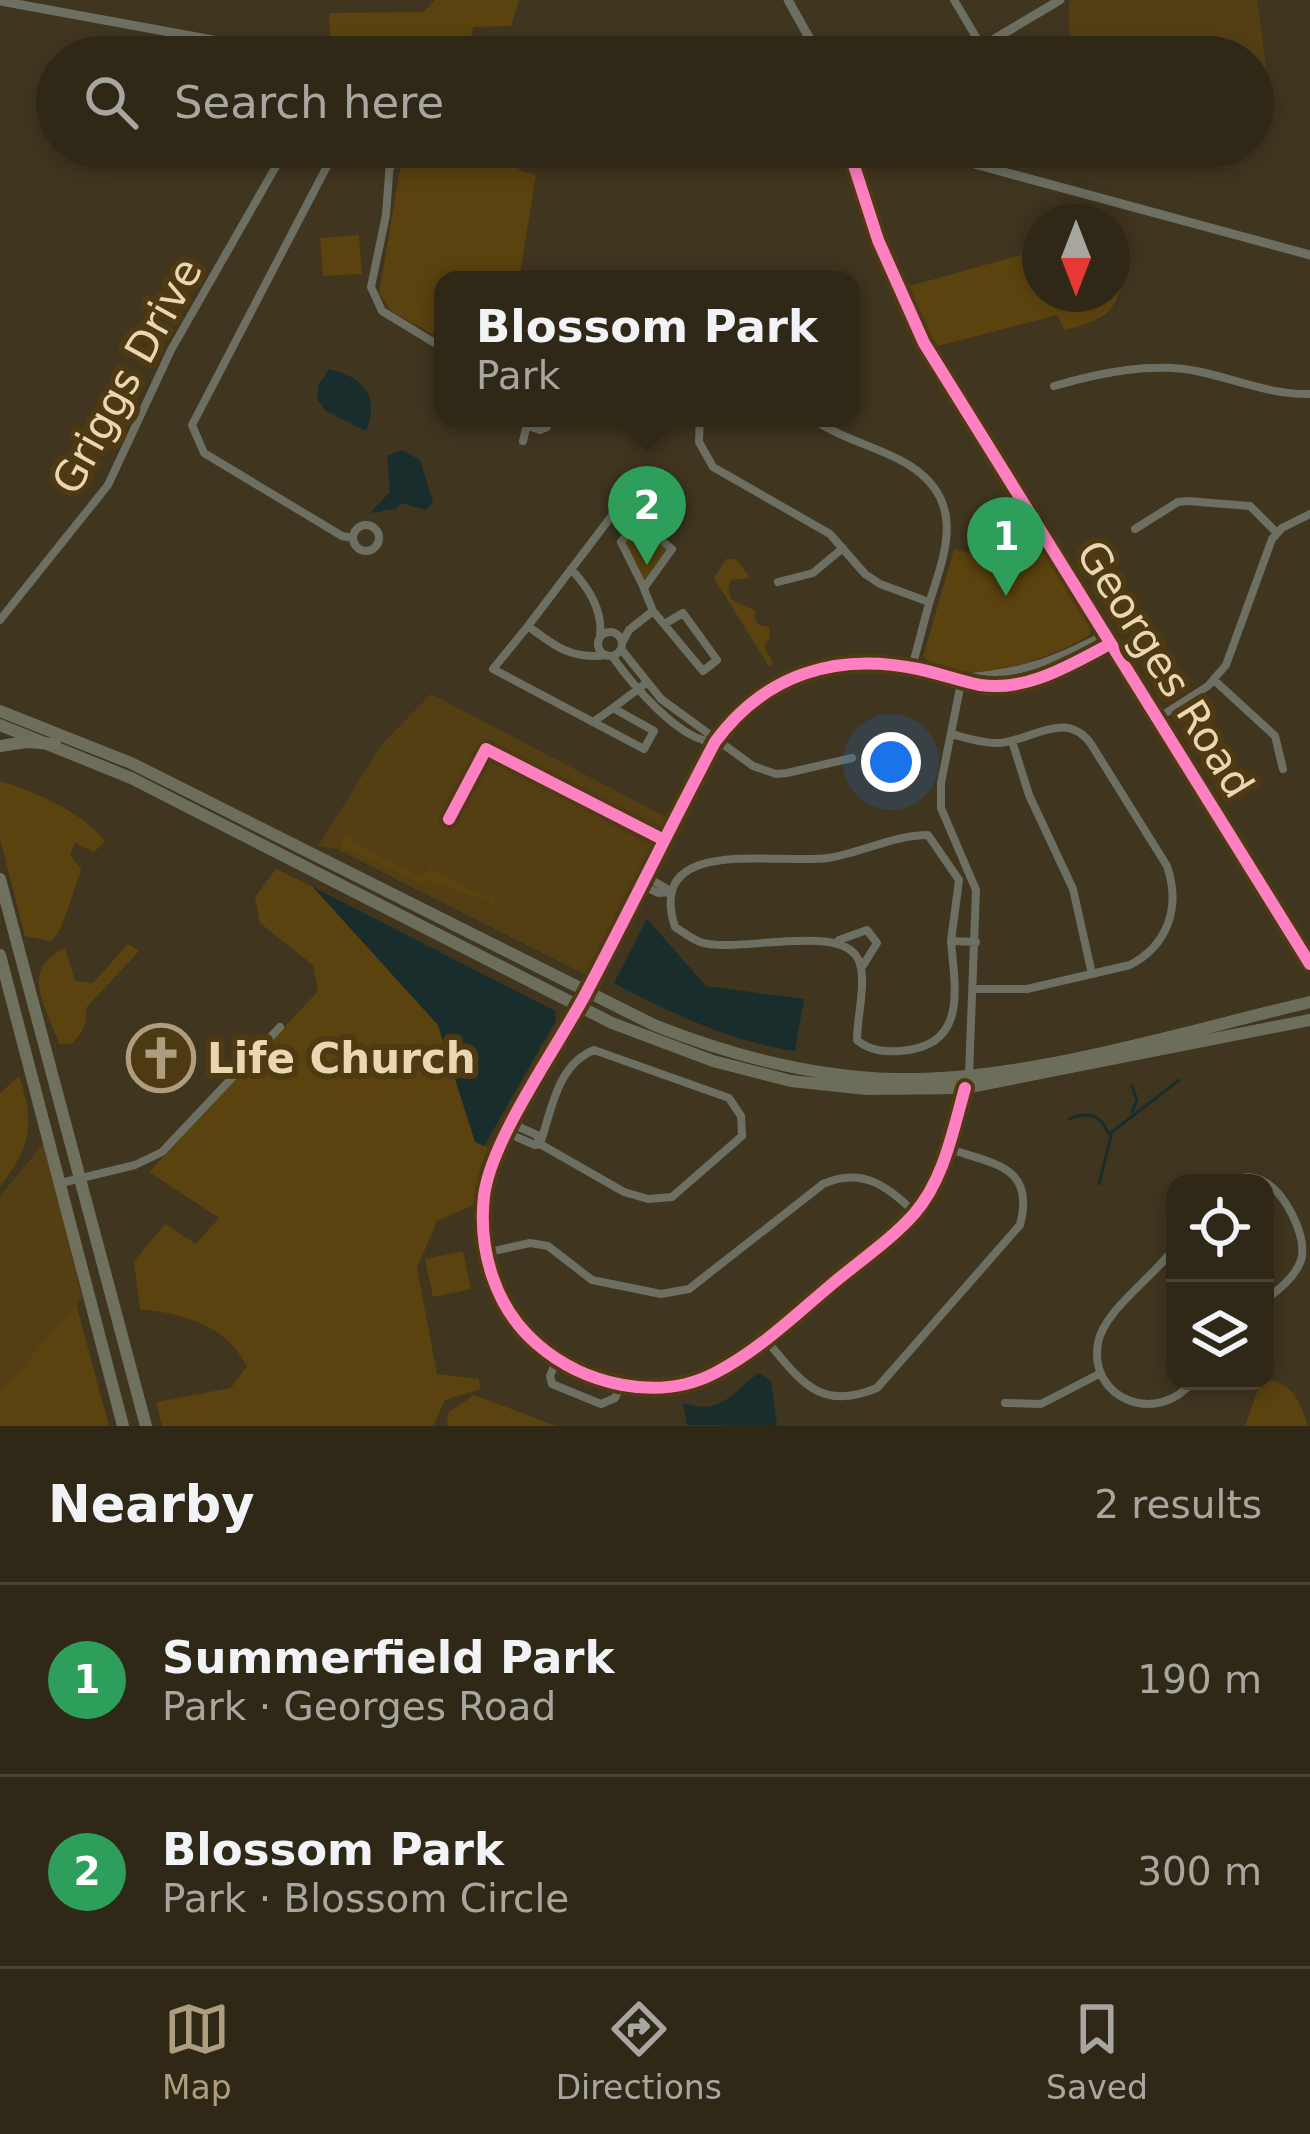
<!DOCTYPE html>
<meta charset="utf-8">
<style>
:root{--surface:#302817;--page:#383020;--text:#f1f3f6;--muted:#a8a6a1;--line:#4b4436;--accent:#ae9e7f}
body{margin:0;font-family:"DejaVu Sans",sans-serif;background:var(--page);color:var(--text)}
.controls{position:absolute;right:36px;bottom:36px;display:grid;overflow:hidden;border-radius:24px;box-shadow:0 6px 18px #0003}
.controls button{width:108px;height:108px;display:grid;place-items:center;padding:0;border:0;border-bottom:3px solid var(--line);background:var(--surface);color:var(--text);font:60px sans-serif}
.compass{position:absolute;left:1022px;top:204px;width:108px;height:108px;border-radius:50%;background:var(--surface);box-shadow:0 6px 18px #0003;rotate:180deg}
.you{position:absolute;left:891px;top:762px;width:42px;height:42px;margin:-30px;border:9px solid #fff;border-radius:50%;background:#1a73e8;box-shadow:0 0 0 18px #1a73e833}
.badge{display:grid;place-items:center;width:78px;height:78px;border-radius:50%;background:var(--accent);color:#fff;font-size:39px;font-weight:700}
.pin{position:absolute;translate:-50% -99px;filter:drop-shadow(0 3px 6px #0008)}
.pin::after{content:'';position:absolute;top:63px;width:42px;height:36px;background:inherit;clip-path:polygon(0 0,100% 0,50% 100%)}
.popup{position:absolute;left:434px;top:271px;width:426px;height:156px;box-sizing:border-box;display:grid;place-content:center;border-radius:24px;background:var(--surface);filter:drop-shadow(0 3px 9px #0005);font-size:39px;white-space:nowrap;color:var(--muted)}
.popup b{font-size:45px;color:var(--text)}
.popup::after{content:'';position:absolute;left:50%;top:100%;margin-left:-24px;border:24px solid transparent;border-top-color:var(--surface)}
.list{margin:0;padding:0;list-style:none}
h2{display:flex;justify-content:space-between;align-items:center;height:156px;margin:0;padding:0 48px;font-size:51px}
h2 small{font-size:39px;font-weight:400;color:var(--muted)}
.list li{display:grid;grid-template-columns:78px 1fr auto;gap:36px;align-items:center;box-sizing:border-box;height:192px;padding:0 48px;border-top:3px solid var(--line)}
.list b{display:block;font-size:45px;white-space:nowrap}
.list p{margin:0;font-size:39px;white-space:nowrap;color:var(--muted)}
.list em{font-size:39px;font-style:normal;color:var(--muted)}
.icon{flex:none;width:66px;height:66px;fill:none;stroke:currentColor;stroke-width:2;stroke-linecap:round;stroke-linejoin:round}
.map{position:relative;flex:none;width:1310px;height:1426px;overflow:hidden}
.search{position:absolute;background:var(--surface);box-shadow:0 6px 18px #0003;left:36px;right:36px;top:36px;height:132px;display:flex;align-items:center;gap:30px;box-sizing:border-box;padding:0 42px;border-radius:66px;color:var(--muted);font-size:45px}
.sheet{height:540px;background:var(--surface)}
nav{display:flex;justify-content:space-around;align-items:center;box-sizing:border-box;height:168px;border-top:3px solid var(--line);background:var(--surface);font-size:33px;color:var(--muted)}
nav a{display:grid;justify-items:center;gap:6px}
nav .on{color:var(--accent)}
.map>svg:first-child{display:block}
.built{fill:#543f15}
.green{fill:#5b430f}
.water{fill:#192d2c}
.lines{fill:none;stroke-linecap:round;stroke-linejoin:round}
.stream{stroke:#192d2c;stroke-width:3}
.minor{stroke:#6c6f61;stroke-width:8}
.tertiary{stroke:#6c6f61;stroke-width:9}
.primary{stroke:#6d6d5b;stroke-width:12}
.trunk{stroke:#70705e;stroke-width:12}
.cycleway-casing{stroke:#4d3912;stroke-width:20}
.cycleway{stroke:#ff80c0;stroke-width:12}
.labels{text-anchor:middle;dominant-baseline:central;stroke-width:12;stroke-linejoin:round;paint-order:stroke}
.street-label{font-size:42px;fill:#ead6b3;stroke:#4d3912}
.poi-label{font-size:42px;font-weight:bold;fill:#ead6b3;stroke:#4d3912;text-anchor:start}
</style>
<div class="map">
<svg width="1310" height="1426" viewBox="0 0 1310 1426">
<rect width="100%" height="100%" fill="#40351f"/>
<!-- built -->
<path class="built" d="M 1069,0 L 1257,0 L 1270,93 L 1253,97 L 1253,57 L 1076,57 L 1069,35 Z
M 431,694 L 670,819 L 592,978 L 335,848 L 318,846 L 382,744 Z
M 45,1142 L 82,1298 L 0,1393 L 0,1196 Z"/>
<!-- green -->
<path class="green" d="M 435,0 L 519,0 L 511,26 L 473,27 L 468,57 L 332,57 L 329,13 L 424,12 Z
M 404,147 L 509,147 L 519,170 L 536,175 L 519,280 L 443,280 L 443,340 L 391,311 L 379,293 Z
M 359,235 L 362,274 L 323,276 L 320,238 Z
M 1031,252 L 1040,255 L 1040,294 L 1112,294 L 1112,272 L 1123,275 C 1116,316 1104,319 1065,330 L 1057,315 L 938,346 L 920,320 L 906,287 Z
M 639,527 L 668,551 L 645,580 L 624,543 Z
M 1035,537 L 1090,627 L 1090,635 C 1050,659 963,691 923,657 L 954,549 L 979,556 L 992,566 Z
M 726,559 L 736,559 L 750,578 L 732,580 L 728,586 L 731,599 L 756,611 L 754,617 L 759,625 L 769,627 L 770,638 L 764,647 L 773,662 L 770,668 L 714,578 Z
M 0,781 C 32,790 87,814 105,842 L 94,852 L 75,843 L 70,855 L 81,868 L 80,874 C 72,892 64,931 51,941 L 25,936 L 0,839 Z
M 352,836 L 351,842 L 423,878 L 433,864 L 432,870 L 488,899 L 492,894 L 495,903 L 426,880 L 422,884 L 348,849 L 340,853 L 343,837 Z
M 276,869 L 313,887 L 438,1025 L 475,1141 L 496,1151 L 481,1202 L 437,1221 L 417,1268 L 437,1374 L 479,1379 L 480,1389 L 445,1400 L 433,1426 L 162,1426 L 156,1402 L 231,1388 L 247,1366 C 225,1325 185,1314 140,1309 L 134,1261 L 165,1224 L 196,1244 L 219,1218 L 149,1172 L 318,991 L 313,965 L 260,923 L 255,897 Z
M 128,944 L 139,951 L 86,1008 C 87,1025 83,1032 72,1044 L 59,1044 C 46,1005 18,970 65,948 L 75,981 L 93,983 Z
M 19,1076 C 36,1125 30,1147 0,1187 L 0,1093 Z
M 463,1251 L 471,1289 L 433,1297 L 425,1259 Z
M 76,1304 L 109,1426 L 0,1426 L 0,1393 Z
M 1265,1380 C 1293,1381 1300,1402 1308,1426 L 1245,1426 L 1261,1381 Z
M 474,1395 L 556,1426 L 447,1426 L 448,1413 Z"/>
<!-- water -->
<path class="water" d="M 329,369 C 362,377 381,395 366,431 L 326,411 L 317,399 L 319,384 Z
M 402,450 L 420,460 L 433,502 L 426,510 L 401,503 L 396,509 L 370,513 L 390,492 L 387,456 Z
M 313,887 L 555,1011 L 556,1020 L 484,1146 L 475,1142 L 438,1025 Z
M 647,919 L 706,986 L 804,999 L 795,1051 C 732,1042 670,1013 614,983 Z
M 759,1373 L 771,1381 L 777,1426 L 687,1425 L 683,1404 C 690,1404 697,1407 704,1407 C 728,1406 741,1385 759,1373 Z"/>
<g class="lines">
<!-- stream -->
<path class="stream" d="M 1132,1086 L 1137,1100 L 1132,1112
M 1069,1119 C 1089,1111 1100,1114 1109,1134
M 1099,1184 L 1112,1132 L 1179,1080"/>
<!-- minor -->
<path class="minor" d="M 954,0 L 982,47
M 337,147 L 192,425 L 204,453 L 342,536 L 353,538
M 391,147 L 386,215 L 371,287 L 382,311 L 443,348
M 393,165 L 399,147
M 1054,386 C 1099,373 1154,361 1201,372 C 1238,380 1272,395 1310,394
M 527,418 L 531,427 L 540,430 L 547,427 L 551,418
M 700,418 L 699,442 L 713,467 L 830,534 L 865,574 L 880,584 L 929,602
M 811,418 C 846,442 882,447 912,467 C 967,504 944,555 929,604 C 923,625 918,646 912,667
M 523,441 L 527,425
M 613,514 L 626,526 L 626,534
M 638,521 L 672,549 L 644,588 L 621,542 Z
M353 538a13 13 0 1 1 26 0a13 13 0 1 1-26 0Z
M 1135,529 L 1178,502 L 1187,501 L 1250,506 L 1277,533
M 571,569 C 588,587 603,611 600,636
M 778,582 L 813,573 L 843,548
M 653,611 L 703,671 L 717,660 L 683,613 L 666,623
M 0,620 L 108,485 L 171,350 L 287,147
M 528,626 L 642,476
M598 644a12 12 0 1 1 24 0a12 12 0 1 1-24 0Z
M 622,643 L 629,630 L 653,611 L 644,589
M 621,649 L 661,699 L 753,766 L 776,774 L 787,773 L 852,758
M 606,655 C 572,660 554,646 528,626 L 493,669 L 644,749 L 654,731 L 613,708 L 646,683
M 612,656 C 631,683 680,742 715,742
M 969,677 C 1025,672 1055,661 1104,635
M 962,678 L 941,783 L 941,808 L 976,890 L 969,1075
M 1214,680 L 1275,736 L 1283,769
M 1158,718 L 1208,686 L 1226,665 L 1272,539 L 1282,528 L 1310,514
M 593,722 L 613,708
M 951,734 C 967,738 984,744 1000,743 C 1033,740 1066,709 1091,744 L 1167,866 C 1181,907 1168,945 1130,965 L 1027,989 L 975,989
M 1012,741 L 1029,795 L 1073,889 L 1092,974
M 641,885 L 658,893 L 672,892 L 645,876
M 839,940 L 867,930 L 877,943 L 862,967
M 951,941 L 959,880 L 928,835 C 894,835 861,853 828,858 C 776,865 645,834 675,927 C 683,932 692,939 700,942 C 738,955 848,919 860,964 C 866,986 857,1017 857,1040 C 870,1051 884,1052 901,1051 C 968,1046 955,989 951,941 L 976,942
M 965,1090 C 952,1131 942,1171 918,1208 C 900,1235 862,1258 837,1280 C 798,1313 760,1351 714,1374 C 656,1403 583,1384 536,1343 C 494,1308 478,1249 484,1195 C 491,1138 557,1047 586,993 C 630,910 671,825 715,742 C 765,674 836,652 918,669 C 938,673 960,681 980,685 C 1027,692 1070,665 1110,644
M 512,1124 L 537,1135 L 540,1144 L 624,1192 L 648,1199 L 672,1197 L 742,1136 L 741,1116 L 729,1098 L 594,1050 C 557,1065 552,1109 540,1144
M 507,1133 L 535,1145 L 540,1144
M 61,1183 L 135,1165 L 162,1152 L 280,1027
M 1226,1183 C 1239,1178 1250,1174 1263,1181 C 1285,1192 1305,1233 1302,1256 C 1299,1274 1279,1290 1265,1300
M 1175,1247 C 1155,1276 1103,1311 1098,1343 C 1088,1400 1158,1426 1193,1381
M 485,1253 L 530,1243 L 548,1246 L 592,1280 L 661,1294 L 689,1289 L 823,1184 C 861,1167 887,1185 915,1213
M 766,1340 C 801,1381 819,1412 877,1388 L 1020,1225 C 1036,1165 992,1164 947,1148
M 556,1361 L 550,1376 L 552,1384 L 601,1404 L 615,1398 L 621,1386
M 1005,1403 L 1041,1404 L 1101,1373"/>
<!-- tertiary -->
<path class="tertiary" d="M 788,0 L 820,57
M 0,1 L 306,57
M 964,57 L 1060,0
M 848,147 L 878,240 L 924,343 L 1310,964
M 895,147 L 956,159 L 1310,255"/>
<!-- primary -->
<path class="primary" d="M 0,711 L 131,763 L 654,1025 C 732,1056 811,1077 895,1079 C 1025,1082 1182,1032 1310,1002
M 0,725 L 131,778 L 612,1023 L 713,1061 L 791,1081 L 867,1089 L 965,1088 L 1310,1020"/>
<!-- trunk -->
<path class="trunk" d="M 0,746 L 26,742 L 55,744
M 0,879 L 146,1426
M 0,955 L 123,1426"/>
<!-- cycleway casing -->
<g class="cycleway-casing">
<path id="cycleway" d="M 848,147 L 878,240 L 924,343 L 1310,964
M 449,819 L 486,749 L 664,840
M 965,1088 C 953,1130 944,1180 914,1214 C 891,1240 858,1262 831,1285 C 794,1316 758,1351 715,1373 C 657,1403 583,1384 537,1344 C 495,1308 478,1250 484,1196 C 491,1139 557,1048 586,993 C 630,910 671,825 715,742 C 765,674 836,652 918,669 C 938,673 960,681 980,685 C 1027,692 1070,665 1110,644"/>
</g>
<!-- cycleway -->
<use href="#cycleway" class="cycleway"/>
</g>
<!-- icons -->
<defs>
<g id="church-ring" transform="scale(3.45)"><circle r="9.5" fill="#4d3912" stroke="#ae9e7f" stroke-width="1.5"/><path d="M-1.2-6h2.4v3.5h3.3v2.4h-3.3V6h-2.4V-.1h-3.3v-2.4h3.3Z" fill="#ae9e7f"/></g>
</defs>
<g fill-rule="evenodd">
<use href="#church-ring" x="161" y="1058"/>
</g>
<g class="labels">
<!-- street labels -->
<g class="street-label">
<text transform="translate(127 376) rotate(-61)">Griggs Drive</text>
<text transform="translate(1165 669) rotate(58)">Georges Road</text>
</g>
<!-- poi labels -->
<g class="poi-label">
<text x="207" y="1058">Life Church</text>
</g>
</g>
</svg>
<div class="controls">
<button><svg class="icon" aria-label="locate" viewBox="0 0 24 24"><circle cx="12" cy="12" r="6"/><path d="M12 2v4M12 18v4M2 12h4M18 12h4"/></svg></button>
<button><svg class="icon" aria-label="layers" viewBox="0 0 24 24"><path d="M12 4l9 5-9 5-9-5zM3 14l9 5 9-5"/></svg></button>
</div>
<svg class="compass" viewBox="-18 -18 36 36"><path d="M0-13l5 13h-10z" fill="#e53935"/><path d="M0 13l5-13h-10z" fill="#a8a6a1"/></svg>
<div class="you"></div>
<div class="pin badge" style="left:1006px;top:596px;background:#2e9e5b">1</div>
<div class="pin badge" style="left:647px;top:565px;background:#2e9e5b">2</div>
<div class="popup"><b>Blossom Park</b>Park</div>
<div class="search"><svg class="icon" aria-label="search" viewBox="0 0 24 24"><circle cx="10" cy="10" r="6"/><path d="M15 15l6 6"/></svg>Search here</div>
</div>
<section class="sheet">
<h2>Nearby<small>2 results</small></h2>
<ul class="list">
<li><span class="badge" style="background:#2e9e5b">1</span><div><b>Summerfield Park</b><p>Park · Georges Road</p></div><em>190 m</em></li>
<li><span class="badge" style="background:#2e9e5b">2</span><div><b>Blossom Park</b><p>Park · Blossom Circle</p></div><em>300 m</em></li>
</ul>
</section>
<nav>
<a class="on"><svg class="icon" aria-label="map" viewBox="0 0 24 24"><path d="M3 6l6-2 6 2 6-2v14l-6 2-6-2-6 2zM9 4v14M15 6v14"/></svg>Map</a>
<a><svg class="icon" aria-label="directions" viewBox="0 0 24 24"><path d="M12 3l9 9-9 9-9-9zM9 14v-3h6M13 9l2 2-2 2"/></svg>Directions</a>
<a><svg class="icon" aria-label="saved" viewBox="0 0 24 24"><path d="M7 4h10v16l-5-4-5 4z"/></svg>Saved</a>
</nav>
